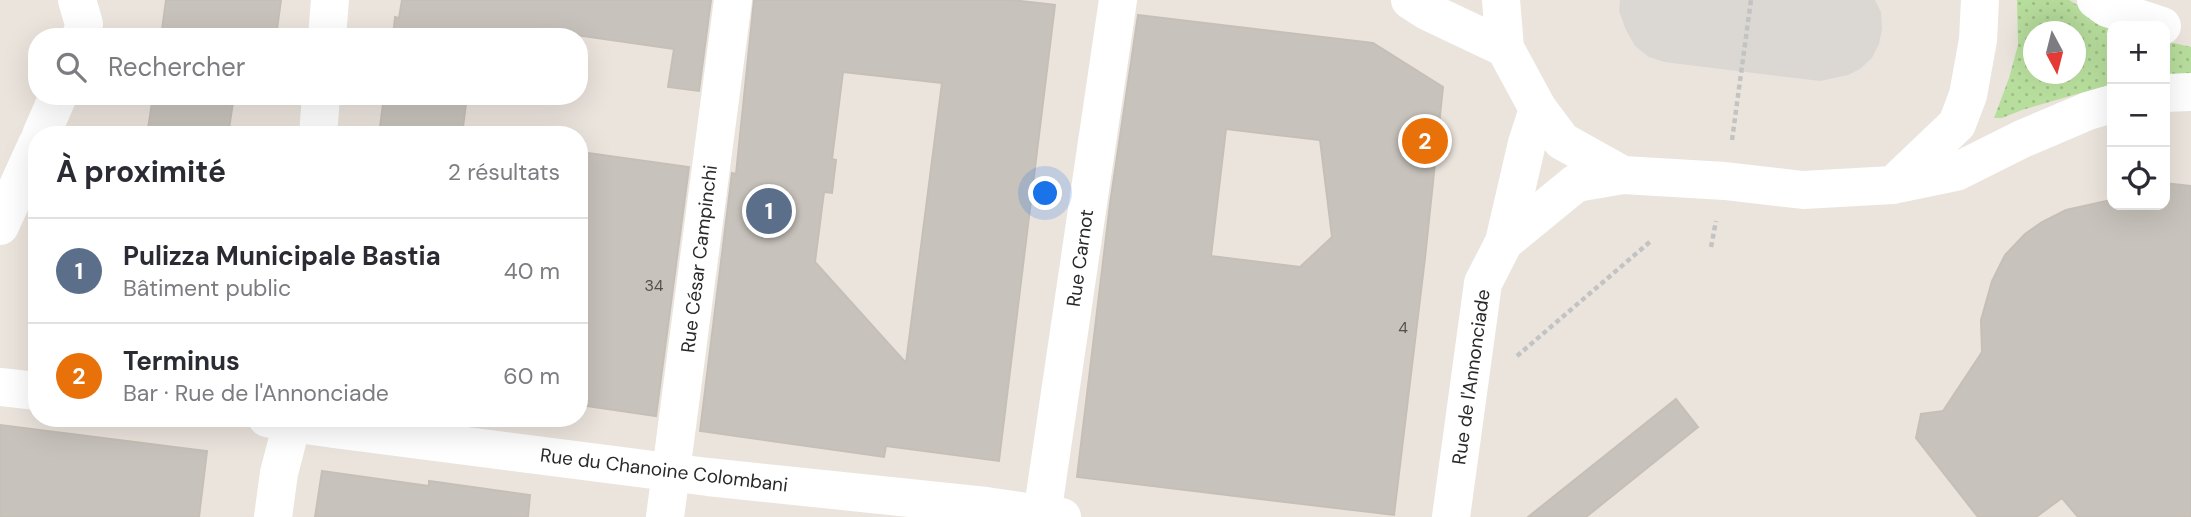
<!DOCTYPE html>
<html lang="fr">
<meta charset="utf-8">
<style>
:root{--surface:#fff;--page:#f7f7f7;--text:#2b2b33;--muted:#7c7c81;--line:#e1e1e2;--accent:#d93025}
body{margin:0;font-family:"DM Sans",sans-serif;background:var(--page);color:var(--text)}
.controls{position:absolute;right:21px;top:21px;display:grid;overflow:hidden;border-radius:14px;box-shadow:0 7px 28px #0002}
.controls button{width:63px;height:63px;display:grid;place-items:center;padding:0;border:0;border-bottom:2px solid var(--line);background:var(--surface);color:var(--text);font:35px sans-serif}
.compass{position:absolute;left:2023px;top:21px;width:63px;height:63px;border-radius:50%;background:var(--surface);box-shadow:0 7px 28px #0002;rotate:173deg}
.you{position:absolute;left:1046px;top:194px;width:24px;height:24px;margin:-18px;border:5px solid #fff;border-radius:50%;background:#1a73e8;box-shadow:0 0 0 10px #1a73e833}
.badge{display:grid;place-items:center;width:46px;height:46px;border-radius:50%;background:var(--accent);color:#fff;font-size:23px;font-weight:700}
.pin{position:absolute;translate:-50% -50%;border:4px solid #fff;box-shadow:0 2px 7px #0006}
.list{margin:0;padding:0;list-style:none}
h2{display:flex;justify-content:space-between;align-items:center;height:91px;margin:0;padding:0 28px;font-size:30px}
h2 small{font-size:23px;font-weight:400;color:var(--muted)}
.list li{display:grid;grid-template-columns:46px 1fr auto;gap:21px;align-items:center;box-sizing:border-box;height:105px;padding:0 28px;border-top:2px solid var(--line)}
.list b{display:block;font-size:26px;white-space:nowrap}
.list p{margin:0;font-size:23px;white-space:nowrap;color:var(--muted)}
.list em{font-size:23px;font-style:normal;color:var(--muted)}
.icon{flex:none;width:38px;height:38px;fill:none;stroke:currentColor;stroke-width:2;stroke-linecap:round;stroke-linejoin:round}
.map{position:relative;flex:none;width:2191px;height:517px;overflow:hidden}
.search{position:absolute;background:var(--surface);box-shadow:0 7px 28px #0002;left:28px;top:28px;width:560px;height:77px;display:flex;align-items:center;gap:18px;box-sizing:border-box;padding:0 24px;border-radius:28px;color:var(--muted);font-size:26px}
.panel{position:absolute;background:var(--surface);box-shadow:0 7px 28px #0002;left:28px;top:126px;width:560px;height:301px;border-radius:28px}
.map>svg:first-child{display:block}
.grass{fill:url(#grass-dots);fill-rule:evenodd}
.plaza{fill:#dbd7d3}
.building{fill:#c7c2bb;stroke:#c6bfb7;stroke-width:2;fill-rule:evenodd}
.lines{fill:none;stroke-linecap:round;stroke-linejoin:round}
.path{stroke:#c3c3c3;stroke-width:4.5;stroke-dasharray:5 3.5;stroke-linecap:butt}
.minor{stroke:#fff;stroke-width:38}
.tertiary{stroke:#fff;stroke-width:38}
.secondary{stroke:#fff;stroke-width:38}
.labels{text-anchor:middle;dominant-baseline:central;stroke-width:5;stroke-linejoin:round;paint-order:stroke}
.number-label{font-size:16px;fill:#51504e}
.street-label{font-size:19px;fill:#2a2a2a;stroke:#fff}
</style>
<div class="map">
<svg width="2191" height="517" viewBox="0 0 2191 517">
<defs>
<pattern id="grass-dots" width="8" height="8" patternUnits="userSpaceOnUse" patternTransform="scale(1.75)"><rect width="8" height="8" fill="#b8de9d"/><path d="M2 2h.1M6 6h.1" fill="none" stroke="#9ebf87" stroke-width="1.8" stroke-linecap="round"/></pattern>
</defs>
<rect width="100%" height="100%" fill="#ebe4dd"/>
<!-- grass -->
<path class="grass" d="M 2017,0 L 2069,0 L 2112,26 L 2112,84 L 2022,110 L 2002,118 L 1994,118 L 2009,78 L 2018,45 ZM 2034,32 L 2076,32 L 2076,74 L 2034,74 Z
M 2165,41 L 2191,47 L 2191,74 L 2165,75 Z"/>
<!-- plaza -->
<path class="plaza" d="M 1620,0 L 1875,0 L 1881,12 L 1882,29 L 1879,44 L 1872,58 L 1860,69 L 1848,75 L 1820,81 L 1664,62 L 1649,57 L 1635,46 L 1626,30 L 1619,11 Z"/>
<!-- building -->
<path class="building" d="M 166,0 L 281,0 L 276,37 L 161,37 Z
M 402,0 L 711,0 L 699,91 L 668,87 L 674,49 L 555,32 L 555,37 L 393,37 L 395,17 L 399,18 Z
M 754,0 L 1012,0 L 1055,5 L 999,461 L 886,446 L 884,457 L 700,431 L 732,173 L 736,174 ZM 843,72 L 942,83 L 906,363 L 815,262 L 824,192 L 832,193 L 836,160 L 832,159 Z
M 1138,15 L 1373,43 L 1443,87 L 1425,258 L 1394,515 L 1077,477 L 1110,204 ZM 1226,129 L 1320,140 L 1332,237 L 1300,267 L 1211,256 Z
M 153,96 L 234,96 L 228,135 L 147,135 Z
M 384,96 L 467,96 L 462,135 L 379,135 Z
M 588,153 L 689,167 L 656,416 L 579,405 L 579,215 Z
M 2111,177 L 2112,205 L 2165,205 L 2165,183 L 2191,186 L 2191,517 L 2078,517 L 2062,498 L 2036,517 L 1978,517 L 1916,438 L 1921,414 L 1943,411 L 1982,352 L 1981,320 L 1992,281 L 2005,255 L 2025,234 L 2042,222 L 2066,210 L 2111,200 Z
M 1676,399 L 1698,427 L 1586,517 L 1528,517 Z
M 0,425 L 207,451 L 199,517 L 0,517 Z
M 322,471 L 429,486 L 429,481 L 530,495 L 528,517 L 315,517 Z"/>
<g class="lines">
<!-- path -->
<path class="path" d="M 1732,140 L 1751,0
M 1711,247 L 1716,221
M 1517,356 L 1652,240"/>
<!-- minor -->
<path class="minor" d="M 327,37 L 330,0
M 318,135 L 321,96
M 1504,242 L 1576,183 L 1623,175
M 292,418 L 292,423 L 334,429 L 708,477 L 986,506 L 1062,517
M 1042,515 L 1118,0
M 665,517 L 733,0
M 1451,517 L 1483,283 L 1504,242 L 1527,143 L 1538,109"/>
<!-- tertiary -->
<path class="tertiary" d="M 77,0 L 84,24 L 81,37
M 41,135 L 58,96
M 0,226 L 37,144
M 0,387 L 37,391
M 267,418 L 292,423 L 279,473 L 273,517"/>
<!-- secondary -->
<path class="secondary" d="M 1410,0 L 1427,11 L 1505,48
M 1501,0 L 1505,48 L 1538,109 L 1562,141 L 1623,175 L 1725,181 L 1803,190 L 1893,185 L 1956,172 L 2022,139 L 2088,111 L 2112,104
M 2096,0 L 2107,8 L 2162,26
M 2165,93 L 2191,92
M 1893,185 L 1957,124 L 1968,95 L 1978,40 L 1980,0"/>
</g>
<g class="labels">
<!-- number labels -->
<g class="number-label">
<text x="654" y="285">34</text>
<text x="1403" y="327">4</text>
</g>
<!-- street labels -->
<g class="street-label">
<text transform="translate(1080 258) rotate(-82)">Rue Carnot</text>
<text transform="translate(699 259) rotate(-83)">Rue César Campinchi</text>
<text transform="translate(1471 377) rotate(-82)">Rue de l'Annonciade</text>
<text transform="translate(664 470) rotate(7)">Rue du Chanoine Colombani</text>
</g>
</g>
</svg>
<div class="controls">
<button>+</button>
<button>−</button>
<button><svg class="icon" aria-label="locate" viewBox="0 0 24 24"><circle cx="12" cy="12" r="6"/><path d="M12 2v4M12 18v4M2 12h4M18 12h4"/></svg></button>
</div>
<svg class="compass" viewBox="-18 -18 36 36"><path d="M0-13l5 13h-10z" fill="#e53935"/><path d="M0 13l5-13h-10z" fill="#7c7c81"/></svg>
<div class="you"></div>
<div class="pin badge" style="left:769px;top:211px;background:#5c6f8a">1</div>
<div class="pin badge" style="left:1425px;top:141px;background:#e8710a">2</div>
<div class="search"><svg class="icon" aria-label="search" viewBox="0 0 24 24"><circle cx="10" cy="10" r="6"/><path d="M15 15l6 6"/></svg>Rechercher</div>
<section class="panel">
<h2>À proximité<small>2 résultats</small></h2>
<ul class="list">
<li><span class="badge" style="background:#5c6f8a">1</span><div><b>Pulizza Municipale Bastia</b><p>Bâtiment public</p></div><em>40 m</em></li>
<li><span class="badge" style="background:#e8710a">2</span><div><b>Terminus</b><p>Bar · Rue de l'Annonciade</p></div><em>60 m</em></li>
</ul>
</section>
</div>
